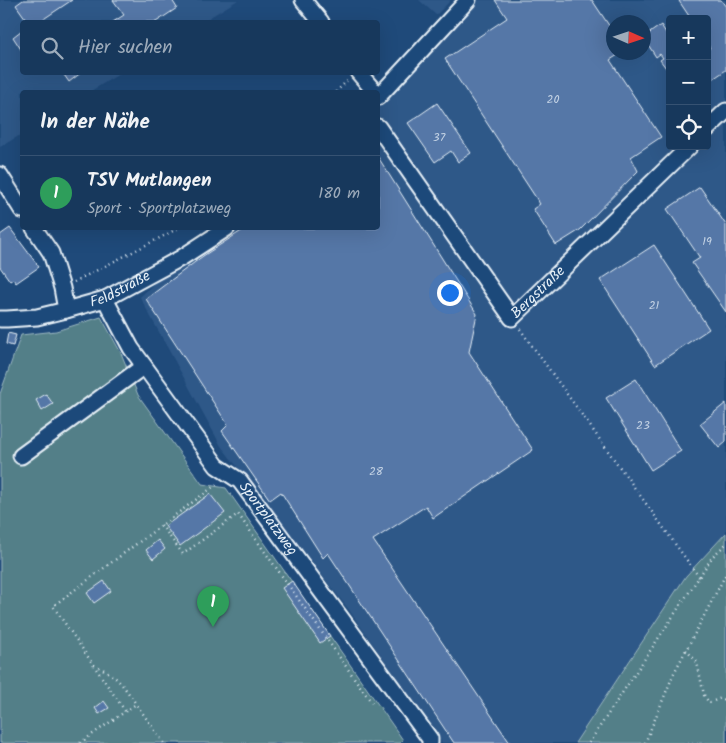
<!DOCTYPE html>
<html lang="de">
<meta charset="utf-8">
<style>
:root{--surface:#17385c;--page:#244365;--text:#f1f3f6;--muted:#9eacbb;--line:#365272;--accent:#90b9f0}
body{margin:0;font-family:Kalam,sans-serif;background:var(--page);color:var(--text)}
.controls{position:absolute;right:15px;top:15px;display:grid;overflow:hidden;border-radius:5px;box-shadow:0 5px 20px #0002}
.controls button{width:45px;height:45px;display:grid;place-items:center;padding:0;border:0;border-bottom:1px solid var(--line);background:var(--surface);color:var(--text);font:25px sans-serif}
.compass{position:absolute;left:606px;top:15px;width:45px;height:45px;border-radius:50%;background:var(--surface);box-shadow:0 5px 20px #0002;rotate:93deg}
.you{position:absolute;left:449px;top:292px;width:18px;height:18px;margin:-12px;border:4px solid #fff;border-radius:50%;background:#1a73e8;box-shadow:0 0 0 8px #1a73e833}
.badge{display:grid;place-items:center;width:32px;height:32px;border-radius:50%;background:var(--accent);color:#fff;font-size:16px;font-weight:700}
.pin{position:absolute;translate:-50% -41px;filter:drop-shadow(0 1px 2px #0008)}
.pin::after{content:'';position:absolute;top:26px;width:18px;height:15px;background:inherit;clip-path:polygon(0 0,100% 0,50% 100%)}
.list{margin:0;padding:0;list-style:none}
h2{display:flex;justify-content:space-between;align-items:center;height:65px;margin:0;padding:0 20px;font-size:21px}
h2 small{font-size:16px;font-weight:400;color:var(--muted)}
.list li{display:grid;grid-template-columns:32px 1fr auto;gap:15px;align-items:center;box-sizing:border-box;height:75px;padding:0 20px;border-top:1px solid var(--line)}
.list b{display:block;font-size:19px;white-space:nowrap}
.list p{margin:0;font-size:16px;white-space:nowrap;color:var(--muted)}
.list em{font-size:16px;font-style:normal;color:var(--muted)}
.icon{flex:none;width:28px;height:28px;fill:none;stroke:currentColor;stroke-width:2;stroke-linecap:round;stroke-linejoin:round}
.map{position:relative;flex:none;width:726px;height:743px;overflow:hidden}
.search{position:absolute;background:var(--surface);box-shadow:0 5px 20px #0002;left:20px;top:20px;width:360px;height:55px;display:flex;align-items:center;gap:12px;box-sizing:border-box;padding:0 18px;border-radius:5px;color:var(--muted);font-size:19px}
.panel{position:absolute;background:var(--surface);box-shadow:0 5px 20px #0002;left:20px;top:90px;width:360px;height:140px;border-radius:5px}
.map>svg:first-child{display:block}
.built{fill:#2f5888;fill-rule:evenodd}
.green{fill:#527f88;stroke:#9db8c0}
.building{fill:#5477a7;stroke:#e8f1f8}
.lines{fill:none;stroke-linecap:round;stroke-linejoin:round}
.minor-casing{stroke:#e8f1f8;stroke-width:19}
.path{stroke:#e8f1f8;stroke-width:2.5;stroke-dasharray:1 4;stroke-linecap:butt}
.minor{stroke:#1f4a7a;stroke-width:15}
.labels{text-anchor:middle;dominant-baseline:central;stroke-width:4;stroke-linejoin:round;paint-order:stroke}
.number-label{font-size:12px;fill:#c3d2e4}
.street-label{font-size:15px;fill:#e8f1f8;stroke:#1f4a7a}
</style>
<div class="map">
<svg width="726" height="743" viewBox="0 0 726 743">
<rect width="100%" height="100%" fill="#1f4a7a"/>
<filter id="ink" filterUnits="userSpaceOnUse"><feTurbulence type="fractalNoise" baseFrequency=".02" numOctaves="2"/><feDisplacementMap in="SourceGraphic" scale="10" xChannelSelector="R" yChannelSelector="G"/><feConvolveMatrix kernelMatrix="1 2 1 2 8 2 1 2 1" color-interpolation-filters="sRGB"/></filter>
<g filter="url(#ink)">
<!-- built -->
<path class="built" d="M 0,0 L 238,0 L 202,22 L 22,22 L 22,72 L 121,73 L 89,92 L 22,92 L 22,134 L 0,147 Z
M 419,0 L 451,0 L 436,15 Z
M 468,0 L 726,0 L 726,533 L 686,576 L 575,743 L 442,743 L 349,610 L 221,446 L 140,297 L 181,258 L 227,228 L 378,228 L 378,97 ZM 670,19 L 707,19 L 707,146 L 670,146 ZM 614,22 L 644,22 L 644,52 L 614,52 Z"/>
<!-- green -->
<path class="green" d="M 101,317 L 121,353 L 138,395 L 202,484 L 226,488 L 403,740 L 400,743 L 0,743 L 0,394 L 21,335 L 56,331 Z
M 726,533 L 726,743 L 575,743 L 686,576 Z"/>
<!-- building -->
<path class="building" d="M 23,0 L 72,0 L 39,22 L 40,22 L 28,22 L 16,5 Z
M 113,0 L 172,0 L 177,8 L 156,22 L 113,22 L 124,15 Z
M 495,0 L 592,0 L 614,33 L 614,52 L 623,52 L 610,60 L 661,137 L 631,157 L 638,171 L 580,230 L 556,245 L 533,209 L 540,204 L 445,59 L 507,18 Z
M 681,0 L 721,0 L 726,7 L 726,70 L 707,83 L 707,50 L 710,48 L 707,43 L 707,19 L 691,19 L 679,1 Z
M 661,25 L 668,36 L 670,35 L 670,65 L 666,68 L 660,60 L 663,58 L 660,54 L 656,57 L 647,43 L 645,45 L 644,43 L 644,37 Z
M 22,30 L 22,51 L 13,37 Z
M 62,72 L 82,72 L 69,82 Z
M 437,103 L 471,153 L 458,162 L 451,151 L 435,162 L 408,123 Z
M 378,157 L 477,314 L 469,352 L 533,450 L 433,518 L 426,506 L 373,540 L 510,743 L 454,743 L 328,553 L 323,558 L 281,492 L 270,500 L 222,431 L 228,425 L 146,299 L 203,256 L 246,228 L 378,228 Z
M 700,187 L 726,225 L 726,312 L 692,263 L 700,258 L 667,209 Z
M 10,228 L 39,267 L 16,283 L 13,279 L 10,281 L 0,267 L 0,235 Z
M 654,245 L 709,329 L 655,365 L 600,280 Z
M 8,333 L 16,335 L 13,346 L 6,344 Z
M 636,379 L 681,451 L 651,470 L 606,398 Z
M 46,394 L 53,404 L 42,411 L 36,400 Z
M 726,403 L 726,442 L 719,448 L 700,424 Z
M 210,494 L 225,513 L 180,546 L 165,526 Z
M 158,540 L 165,549 L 153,559 L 146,550 Z
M 104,581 L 111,591 L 94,603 L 87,593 Z
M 292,581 L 330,636 L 320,643 L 282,588 Z
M 104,701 L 109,708 L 99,714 L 95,708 Z"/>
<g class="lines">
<!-- minor casing -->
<g class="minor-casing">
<g id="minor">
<path d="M 303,0 L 321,22"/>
<path d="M 358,72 L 375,92"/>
<path d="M 378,97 L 468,0"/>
<path id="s1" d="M 378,127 L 512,318 L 690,146"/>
<path d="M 707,129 L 726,111"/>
<path d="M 0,175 L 22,210"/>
<path d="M 34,228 L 51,253 L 62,288 L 66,310"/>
<path id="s2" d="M 105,299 L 131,348 L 217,466 L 240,481 L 430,739 L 430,743"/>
<path id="s3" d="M 0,319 L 7,319 L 37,317 L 66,310 L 105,299 L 181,258 L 227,228"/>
<path d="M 21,456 L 144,366"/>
</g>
</g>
<!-- path -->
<path class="path" d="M 336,92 L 347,81
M 74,282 L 179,228
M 520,329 L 699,577
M 161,525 L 183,554 L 238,514 L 372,703
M 686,650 L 697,662 L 704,695 L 709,703 L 721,698 L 726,700
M 94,665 C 116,674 123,685 136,704
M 125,711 L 53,606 L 217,484
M 80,743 L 136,704 L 164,743
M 589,743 L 713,556 L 726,544
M 645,743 L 674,673 L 726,574"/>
<!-- minor -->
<use href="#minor" class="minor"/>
</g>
</g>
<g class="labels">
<!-- number labels -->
<g class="number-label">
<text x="553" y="99">20</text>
<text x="439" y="137">37</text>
<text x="707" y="241">19</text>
<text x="654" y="305">21</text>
<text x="643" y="425">23</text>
<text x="376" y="471">28</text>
</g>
<!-- street labels -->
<g class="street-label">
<text stroke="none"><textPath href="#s3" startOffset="125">Feldstraße</textPath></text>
<text stroke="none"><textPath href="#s1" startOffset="270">Bergstraße</textPath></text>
<text stroke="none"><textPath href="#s2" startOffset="276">Sportplatzweg</textPath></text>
</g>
</g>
</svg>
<div class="controls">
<button>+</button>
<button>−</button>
<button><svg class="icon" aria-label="locate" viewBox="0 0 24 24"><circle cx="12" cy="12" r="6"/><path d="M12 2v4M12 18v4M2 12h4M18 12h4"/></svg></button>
</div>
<svg class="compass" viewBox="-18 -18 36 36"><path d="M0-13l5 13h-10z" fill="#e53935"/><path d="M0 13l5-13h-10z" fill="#9eacbb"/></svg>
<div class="you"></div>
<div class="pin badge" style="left:213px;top:627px;background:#2e9e5b">1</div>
<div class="search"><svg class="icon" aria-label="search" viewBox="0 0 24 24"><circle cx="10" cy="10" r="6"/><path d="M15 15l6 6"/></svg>Hier suchen</div>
<section class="panel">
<h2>In der Nähe<small></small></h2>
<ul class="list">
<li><span class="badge" style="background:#2e9e5b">1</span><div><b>TSV Mutlangen</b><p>Sport · Sportplatzweg</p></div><em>180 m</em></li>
</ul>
</section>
</div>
